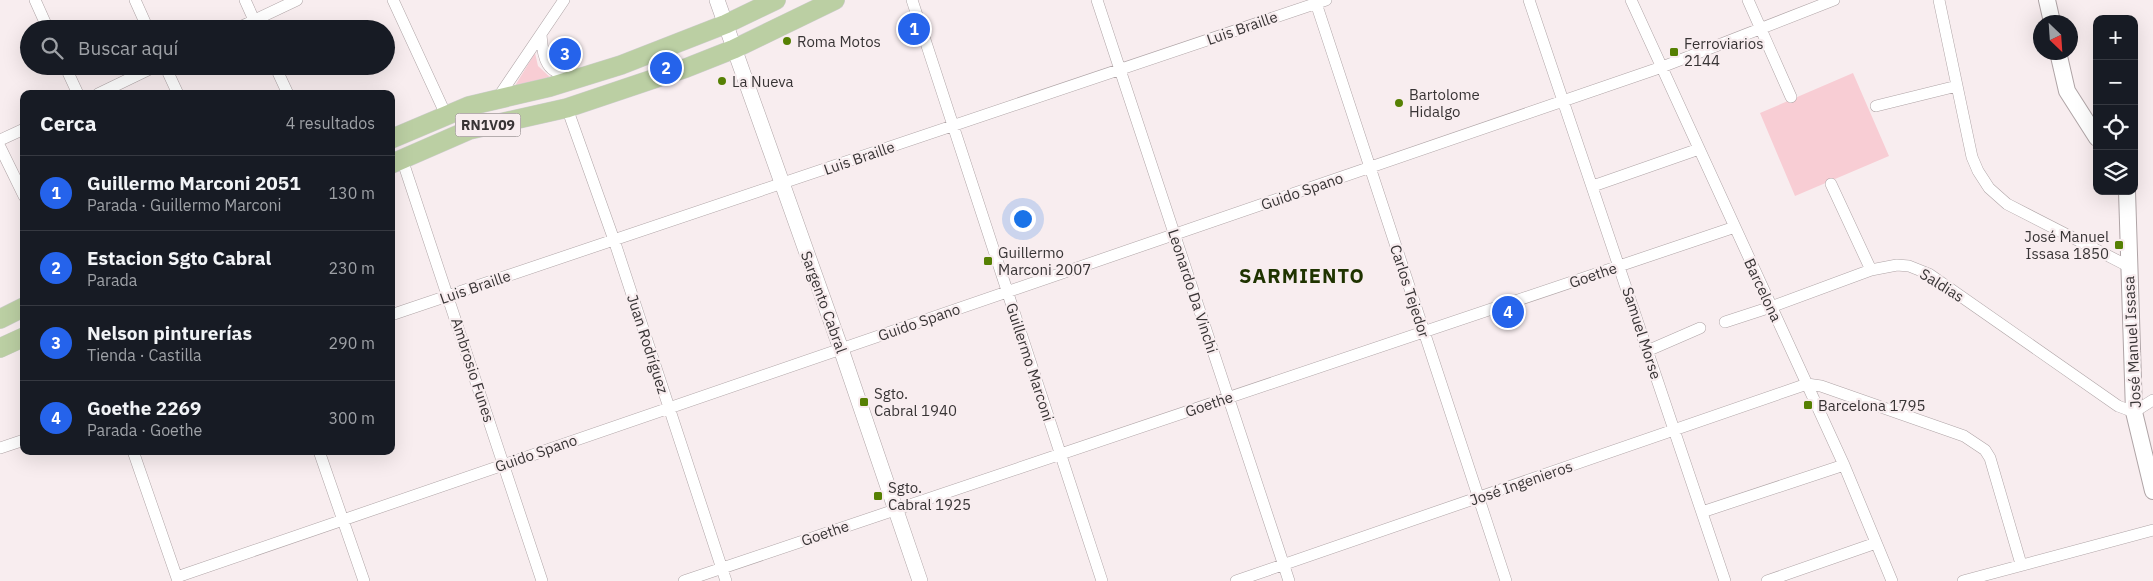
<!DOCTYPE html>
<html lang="es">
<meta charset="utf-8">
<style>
:root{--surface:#171b24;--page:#242831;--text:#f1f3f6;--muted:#9ea1a6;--line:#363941;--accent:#2563eb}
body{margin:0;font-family:"IBM Plex Sans",sans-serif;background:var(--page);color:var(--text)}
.controls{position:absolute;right:15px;top:15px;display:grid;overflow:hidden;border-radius:10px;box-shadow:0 5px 20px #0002}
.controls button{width:45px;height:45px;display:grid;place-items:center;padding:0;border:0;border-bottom:1px solid var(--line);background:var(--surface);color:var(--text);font:25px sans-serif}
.compass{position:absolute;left:2033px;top:15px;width:45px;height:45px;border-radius:50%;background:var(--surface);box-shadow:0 5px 20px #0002;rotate:155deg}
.you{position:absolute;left:1022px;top:218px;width:18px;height:18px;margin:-12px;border:4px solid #fff;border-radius:50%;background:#1a73e8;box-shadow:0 0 0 8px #1a73e833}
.badge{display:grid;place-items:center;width:32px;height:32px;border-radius:50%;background:var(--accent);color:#fff;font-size:16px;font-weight:700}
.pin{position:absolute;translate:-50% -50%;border:2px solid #fff;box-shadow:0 1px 5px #0006}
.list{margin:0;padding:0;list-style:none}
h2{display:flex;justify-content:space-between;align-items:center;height:65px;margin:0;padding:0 20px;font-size:21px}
h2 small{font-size:16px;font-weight:400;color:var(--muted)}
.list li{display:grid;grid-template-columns:32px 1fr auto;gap:15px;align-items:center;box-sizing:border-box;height:75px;padding:0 20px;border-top:1px solid var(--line)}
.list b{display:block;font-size:19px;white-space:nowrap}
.list p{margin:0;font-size:16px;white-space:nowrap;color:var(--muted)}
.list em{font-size:16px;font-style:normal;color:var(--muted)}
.icon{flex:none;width:28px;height:28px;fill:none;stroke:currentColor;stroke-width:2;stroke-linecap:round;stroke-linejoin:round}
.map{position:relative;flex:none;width:2153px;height:581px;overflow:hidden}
.search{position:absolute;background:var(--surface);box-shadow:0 5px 20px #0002;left:20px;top:20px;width:375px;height:55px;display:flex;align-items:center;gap:12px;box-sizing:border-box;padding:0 18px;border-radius:28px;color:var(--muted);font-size:19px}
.panel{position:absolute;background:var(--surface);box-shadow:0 5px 20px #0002;left:20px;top:90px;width:375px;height:365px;border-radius:10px}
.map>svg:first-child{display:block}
.green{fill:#f8cdd4}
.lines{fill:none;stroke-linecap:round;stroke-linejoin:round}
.minor-casing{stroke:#afa4a6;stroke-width:12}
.tertiary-casing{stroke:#afa4a6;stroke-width:16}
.secondary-casing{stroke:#afa4a6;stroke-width:18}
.primary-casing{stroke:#cfcecf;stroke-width:20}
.minor{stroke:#fff;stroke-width:11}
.tertiary{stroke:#fff;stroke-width:15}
.secondary{stroke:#fff;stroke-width:16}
.primary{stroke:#bbcfa3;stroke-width:19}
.poi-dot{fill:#568003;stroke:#f8edef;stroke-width:2}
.labels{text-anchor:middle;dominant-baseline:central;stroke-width:4.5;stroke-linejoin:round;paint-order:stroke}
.shield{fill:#f8edef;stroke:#726c6d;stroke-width:1}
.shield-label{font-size:14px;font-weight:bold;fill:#383435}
.street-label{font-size:15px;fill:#383435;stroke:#f8edef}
.poi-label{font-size:15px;fill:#383435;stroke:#f8edef;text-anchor:start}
.district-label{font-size:20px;font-weight:bold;letter-spacing:1px;fill:#1f3300;stroke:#f8edef}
</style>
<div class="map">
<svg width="2153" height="581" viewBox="0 0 2153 581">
<rect width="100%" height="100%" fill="#f8edef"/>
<!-- green -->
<path class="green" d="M 535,53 L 538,66 L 551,78 L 513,89 Z
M 1853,73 L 1889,156 L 1795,196 L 1760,113 Z"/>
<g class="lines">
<!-- minor casing -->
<g class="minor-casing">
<path id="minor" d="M 35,0 L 48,29
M 135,0 L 148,29
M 245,0 L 258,29
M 393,0 L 446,115
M 912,0 L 1102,581
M 1097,0 L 1289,581
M 1315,0 L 1506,581
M 1529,0 L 1725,581
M 1631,0 L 1844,465 L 1892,581
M 1748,0 L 1791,97
M 1939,0 L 1972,157 L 1978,171 L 1989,188 L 2007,204 L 2128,266
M 236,29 L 297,0
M 541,35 C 543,59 546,75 574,76
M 65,66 L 78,94
M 165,66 L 178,94
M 275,66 L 288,94
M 98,94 L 156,66
M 497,99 L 564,0
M 1876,106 L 1957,86
M 567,108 L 614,240 L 726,581
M 0,140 L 24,129
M 0,147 L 24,196
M 402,159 L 542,581
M 1831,184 L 1871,270
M 1593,186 L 1699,149
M 391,315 L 1326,0
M 1725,322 L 1771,307 L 1871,270 L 1897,265 L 1909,266 L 1929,274 L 2118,406 L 2134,412 L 2153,400
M 1647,351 L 1700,328
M 0,448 L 24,440
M 133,451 L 178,581
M 319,451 L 364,581
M 1702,512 L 1844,465
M 177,577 L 1662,67 L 1834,0
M 684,581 L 1735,227
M 1236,581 L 1807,384 L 1821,386 L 1964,436 L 1985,450 L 1990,458 L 2021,564
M 1767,581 L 1876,543
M 1963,581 L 2153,530"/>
</g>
<!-- tertiary casing -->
<g class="tertiary-casing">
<path id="tertiary" d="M 717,0 L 841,349 L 920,581"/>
</g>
<!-- secondary casing -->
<g class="secondary-casing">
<path id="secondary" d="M 2047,0 L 2052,22
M 2058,52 L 2067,91 L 2097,138
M 2127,191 L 2134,412 L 2153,491"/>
</g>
<!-- primary casing -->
<g class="primary-casing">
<path id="primary" d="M 391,139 L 469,106 L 550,87 L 621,65 L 726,24 L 776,0
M 391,164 L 469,130 L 567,108 L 686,68 L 734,49 L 835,0
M 0,319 L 24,307
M 0,348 L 24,337"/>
</g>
<!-- minor -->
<use href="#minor" class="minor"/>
<!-- tertiary -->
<use href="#tertiary" class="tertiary"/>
<!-- secondary -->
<use href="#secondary" class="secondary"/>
<!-- primary -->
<use href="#primary" class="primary"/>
</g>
<!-- markers -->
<g class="poi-dot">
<circle cx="787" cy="41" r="5"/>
<rect x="1669" y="47" width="10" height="10" rx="2.5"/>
<circle cx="722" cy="81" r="5"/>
<circle cx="1399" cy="103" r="5"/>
<rect x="2114" y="240" width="10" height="10" rx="2.5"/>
<rect x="983" y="256" width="10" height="10" rx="2.5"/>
<rect x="859" y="397" width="10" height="10" rx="2.5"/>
<rect x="1803" y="400" width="10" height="10" rx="2.5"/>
<rect x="873" y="491" width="10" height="10" rx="2.5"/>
</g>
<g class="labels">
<!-- shield labels -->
<rect class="shield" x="455.5" y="113.5" width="65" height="23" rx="4"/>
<g class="shield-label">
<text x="488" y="125">RN1V09</text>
</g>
<!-- street labels -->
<g class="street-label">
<text transform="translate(1242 28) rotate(-19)">Luis Braille</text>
<text transform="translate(859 158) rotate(-19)">Luis Braille</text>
<text transform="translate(1302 191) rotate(-19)">Guido Spano</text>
<text transform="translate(1593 275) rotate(-19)">Goethe</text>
<text transform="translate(1942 285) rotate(32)">Saldias</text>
<text transform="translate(475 287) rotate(-19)">Luis Braille</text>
<text transform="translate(1763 290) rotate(65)">Barcelona</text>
<text transform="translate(1193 291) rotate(72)">Leonardo Da Vinchi</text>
<text transform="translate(1410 291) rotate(72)">Carlos Tejedor</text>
<text transform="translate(824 302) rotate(70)">Sargento Cabral</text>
<text transform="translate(919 322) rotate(-19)">Guido Spano</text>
<text transform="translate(1642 333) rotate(72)">Samuel Morse</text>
<text transform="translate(2132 342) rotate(-93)">José Manuel Issasa</text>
<text transform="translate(648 344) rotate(72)">Juan Rodríguez</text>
<text transform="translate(1030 362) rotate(72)">Guillermo Marconi</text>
<text transform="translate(473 370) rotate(72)">Ambrosio Funes</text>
<text transform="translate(1209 404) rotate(-19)">Goethe</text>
<text transform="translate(536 453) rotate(-19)">Guido Spano</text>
<text transform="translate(1521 483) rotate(-19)">José Ingenieros</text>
<text transform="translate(825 533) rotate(-19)">Goethe</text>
</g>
<!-- poi labels -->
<g class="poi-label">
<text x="797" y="41">Roma Motos</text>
<text x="1684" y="43">Ferroviarios<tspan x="1684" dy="17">2144</tspan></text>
<text x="732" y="81">La Nueva</text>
<text x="1409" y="94">Bartolome<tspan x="1409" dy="17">Hidalgo</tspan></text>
<text x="2109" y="236" text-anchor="end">José Manuel<tspan x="2109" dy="17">Issasa 1850</tspan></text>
<text x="998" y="252">Guillermo<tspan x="998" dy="17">Marconi 2007</tspan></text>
<text x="874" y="393">Sgto.<tspan x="874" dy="17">Cabral 1940</tspan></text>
<text x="1818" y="405">Barcelona 1795</text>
<text x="888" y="487">Sgto.<tspan x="888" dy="17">Cabral 1925</tspan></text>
</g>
<!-- district labels -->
<g class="district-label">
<text x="1302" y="275">SARMIENTO</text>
</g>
</g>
</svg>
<div class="controls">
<button>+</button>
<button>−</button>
<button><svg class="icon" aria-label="locate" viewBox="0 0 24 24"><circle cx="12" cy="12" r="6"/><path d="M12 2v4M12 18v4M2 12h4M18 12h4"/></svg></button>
<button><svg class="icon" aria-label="layers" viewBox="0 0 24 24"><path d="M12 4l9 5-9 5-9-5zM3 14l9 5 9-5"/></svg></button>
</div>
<svg class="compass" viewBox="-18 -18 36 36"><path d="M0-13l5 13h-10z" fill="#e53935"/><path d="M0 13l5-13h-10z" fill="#9ea1a6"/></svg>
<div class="you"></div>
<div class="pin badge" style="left:914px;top:29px">1</div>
<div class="pin badge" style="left:666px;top:68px">2</div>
<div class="pin badge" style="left:565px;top:54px">3</div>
<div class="pin badge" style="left:1508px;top:312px">4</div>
<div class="search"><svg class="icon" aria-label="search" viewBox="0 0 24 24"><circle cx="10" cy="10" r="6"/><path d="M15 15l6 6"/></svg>Buscar aquí</div>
<section class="panel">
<h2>Cerca<small>4 resultados</small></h2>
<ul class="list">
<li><span class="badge">1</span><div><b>Guillermo Marconi 2051</b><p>Parada · Guillermo Marconi</p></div><em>130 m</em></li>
<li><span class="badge">2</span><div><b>Estacion Sgto Cabral</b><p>Parada</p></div><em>230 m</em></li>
<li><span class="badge">3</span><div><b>Nelson pinturerías</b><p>Tienda · Castilla</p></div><em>290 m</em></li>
<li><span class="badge">4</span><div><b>Goethe 2269</b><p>Parada · Goethe</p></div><em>300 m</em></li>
</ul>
</section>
</div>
